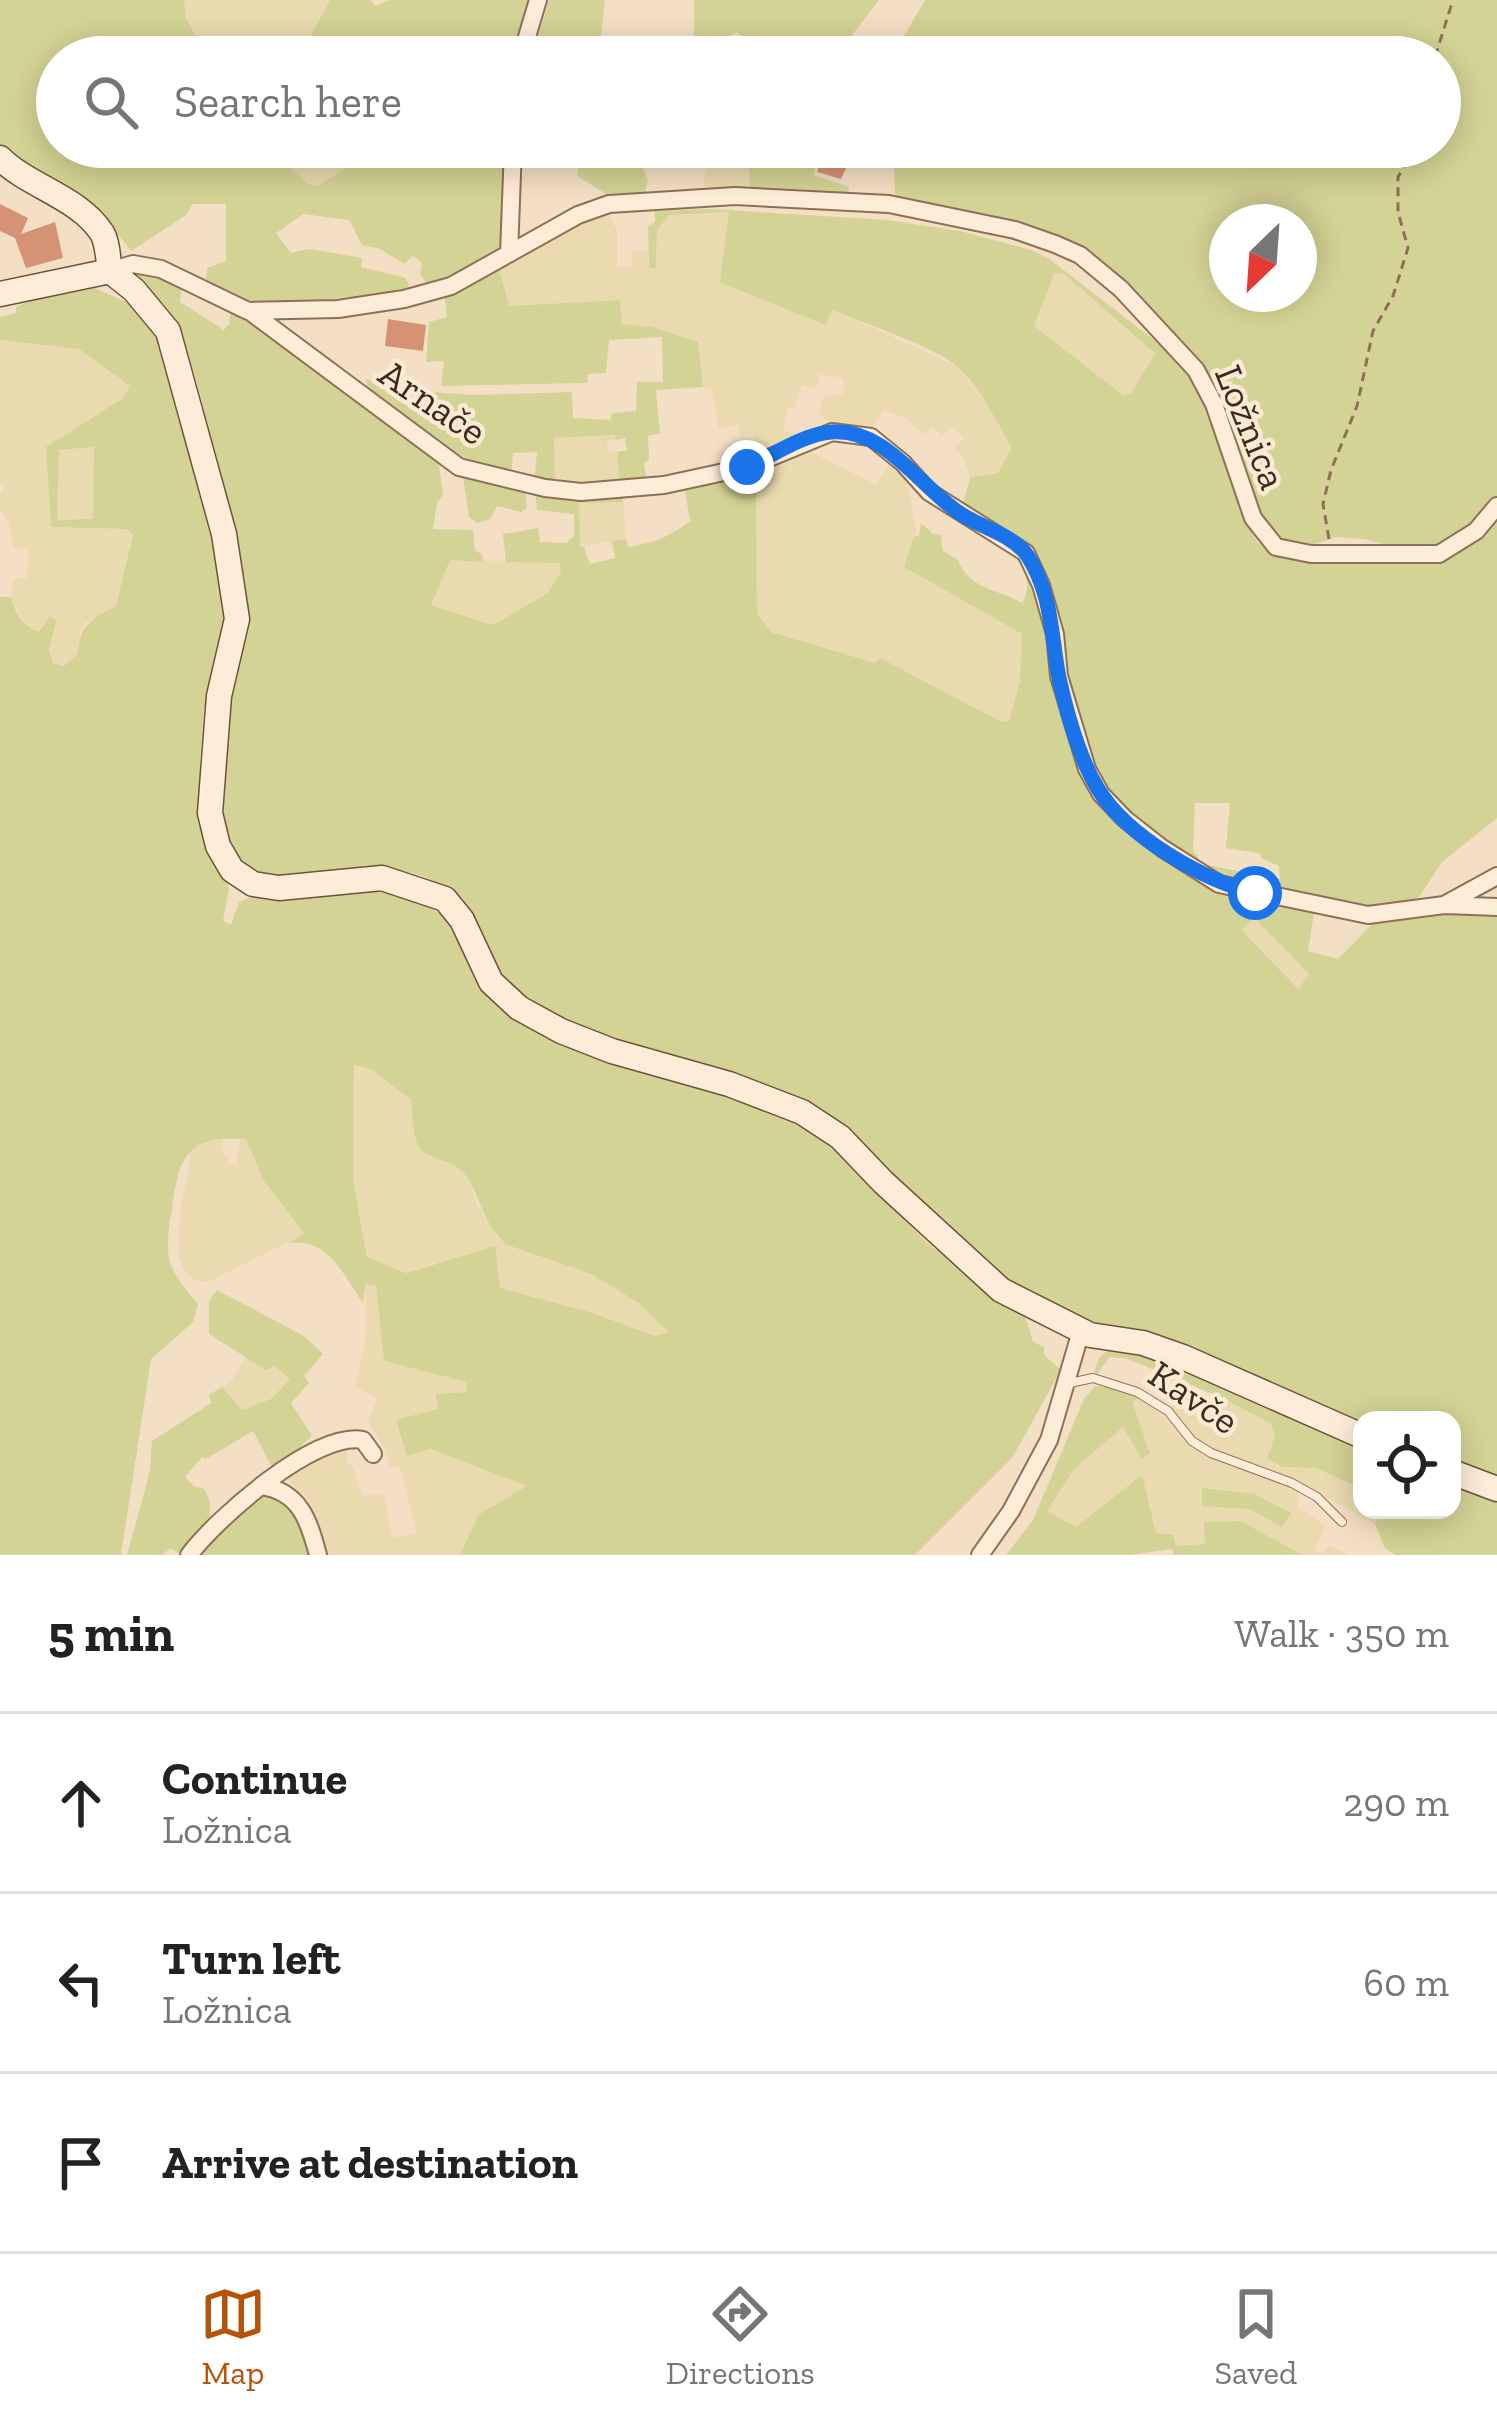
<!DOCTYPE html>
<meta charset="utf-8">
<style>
:root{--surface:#fff;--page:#f2f2f2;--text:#222;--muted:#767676;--line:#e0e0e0;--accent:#b45309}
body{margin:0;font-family:"Zilla Slab",serif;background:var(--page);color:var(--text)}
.controls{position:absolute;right:36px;bottom:36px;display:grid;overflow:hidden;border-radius:24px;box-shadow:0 6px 30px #0003}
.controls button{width:108px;height:108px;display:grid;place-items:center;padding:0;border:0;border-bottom:3px solid var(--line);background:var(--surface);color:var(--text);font:60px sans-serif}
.compass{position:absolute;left:1209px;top:204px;width:108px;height:108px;border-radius:50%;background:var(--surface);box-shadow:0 6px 30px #0003;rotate:205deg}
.stop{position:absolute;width:36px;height:36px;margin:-27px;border:9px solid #1a73e8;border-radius:50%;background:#fff}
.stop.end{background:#1a73e8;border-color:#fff;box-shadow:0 3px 12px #0008}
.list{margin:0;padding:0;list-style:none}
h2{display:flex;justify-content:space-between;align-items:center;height:156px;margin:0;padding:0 48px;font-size:51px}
h2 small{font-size:39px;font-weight:400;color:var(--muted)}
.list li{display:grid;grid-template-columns:78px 1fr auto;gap:36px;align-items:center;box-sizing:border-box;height:180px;padding:0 48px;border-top:3px solid var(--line)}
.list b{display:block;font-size:45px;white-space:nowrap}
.list p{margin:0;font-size:39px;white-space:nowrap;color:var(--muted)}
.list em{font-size:39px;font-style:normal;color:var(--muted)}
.icon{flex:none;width:66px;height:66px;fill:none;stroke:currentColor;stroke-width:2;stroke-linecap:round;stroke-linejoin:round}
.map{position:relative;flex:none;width:1497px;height:1555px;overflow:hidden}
.search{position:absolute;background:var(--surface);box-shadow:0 6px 30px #0003;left:36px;right:36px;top:36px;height:132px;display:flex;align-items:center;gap:30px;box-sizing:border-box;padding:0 42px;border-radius:66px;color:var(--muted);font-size:45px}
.sheet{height:696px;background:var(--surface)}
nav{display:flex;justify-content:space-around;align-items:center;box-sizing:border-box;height:168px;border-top:3px solid var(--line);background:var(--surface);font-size:33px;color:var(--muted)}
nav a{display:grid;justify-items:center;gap:6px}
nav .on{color:var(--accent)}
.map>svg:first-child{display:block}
.farmland{fill:#eadaaf}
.green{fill:#d3d395;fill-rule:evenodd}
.building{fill:#d69274}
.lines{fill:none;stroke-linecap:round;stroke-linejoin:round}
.lane-casing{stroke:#906f57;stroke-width:10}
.street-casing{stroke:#906f57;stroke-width:20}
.secondary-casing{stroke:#72503a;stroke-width:27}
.path{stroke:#906f57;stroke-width:3;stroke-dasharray:9 6;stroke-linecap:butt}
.lane{stroke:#fdedd8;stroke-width:8}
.street{stroke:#fdedd8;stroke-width:16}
.secondary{stroke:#fdedd8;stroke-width:24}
.route{stroke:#1a73e8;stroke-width:15}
.labels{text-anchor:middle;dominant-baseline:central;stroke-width:9;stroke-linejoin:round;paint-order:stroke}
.street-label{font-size:39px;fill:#3f291d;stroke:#faead4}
</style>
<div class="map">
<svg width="1497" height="1555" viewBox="0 0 1497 1555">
<rect width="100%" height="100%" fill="#f3dfc3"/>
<!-- farmland -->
<path class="farmland" d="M 184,0 L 330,0 L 299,57 L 208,57 L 186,19 Z
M 268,147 L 377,147 L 318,186 L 308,184 Z
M 708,147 L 749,147 L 750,193 L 702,195 Z
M 607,212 L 617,230 L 617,267 L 632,267 L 631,251 L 647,251 L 649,268 L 656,267 L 657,228 L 669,215 L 729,212 L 826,324 L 832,309 L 959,367 L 989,407 L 1011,448 L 998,473 L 970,478 L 964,459 L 954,448 L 964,437 L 952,426 L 941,436 L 933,427 L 922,434 L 907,419 L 884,410 L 871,430 L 830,423 L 818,412 L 824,396 L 844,394 L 843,378 L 820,374 L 816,388 L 802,385 L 795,408 L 788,408 L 783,431 L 802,435 L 758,458 L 754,434 L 739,435 L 738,425 L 719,428 L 712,390 L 703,387 L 697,342 L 652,327 L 622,324 L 619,300 L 509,306 L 499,268 L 548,236 Z
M 1054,273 L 1063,273 L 1155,355 L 1131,393 L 1123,395 L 1034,326 Z
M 0,340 L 79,349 L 130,386 L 122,399 L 46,447 L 51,527 L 126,529 L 133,535 L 116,606 L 85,623 L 80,632 L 78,654 L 64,666 L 53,663 L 49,650 L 55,621 L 46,620 L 38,631 L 32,630 L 22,622 L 11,597 L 14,578 L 27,578 L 29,550 L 14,548 L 8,520 L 0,511 L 0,496 L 5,487 L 0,483 Z
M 616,435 L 616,440 L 607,440 L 608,451 L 617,452 L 620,486 L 555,486 L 554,438 Z
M 799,446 L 876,485 L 892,460 L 906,472 L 916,531 L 904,567 L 1022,634 L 1020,681 L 1009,720 L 1001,722 L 875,663 L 771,632 L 762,623 L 757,614 L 756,467 Z
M 94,447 L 93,520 L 57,521 L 59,450 Z
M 623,502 L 626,539 L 580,546 L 579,503 Z
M 450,560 L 560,562 L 562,572 L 548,593 L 493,625 L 430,605 Z
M 1253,918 L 1309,974 L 1297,989 L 1240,930 Z
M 354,1065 L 371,1069 L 411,1100 L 418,1146 L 458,1167 L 469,1179 L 477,1205 L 496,1236 L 507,1245 L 590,1274 L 639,1303 L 669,1332 L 655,1336 L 590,1312 L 500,1288 L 435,1262 L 406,1273 L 367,1257 L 353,1180 Z
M 223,1137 L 222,1154 L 227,1155 L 229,1163 L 237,1164 L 240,1138 L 246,1138 L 264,1181 L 304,1234 L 210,1281 L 196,1281 L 185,1272 L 178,1255 L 180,1213 L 191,1157 L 188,1152 L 208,1139 Z
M 310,1142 L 327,1180 L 298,1199 L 280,1162 Z
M 366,1284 L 376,1286 L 384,1361 L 467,1382 L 467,1392 L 436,1394 L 439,1409 L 429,1449 L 528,1486 L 478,1515 L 460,1555 L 327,1555 L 310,1501 L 286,1478 L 348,1440 L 346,1463 L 352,1464 L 362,1496 L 384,1494 L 392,1538 L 417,1533 L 400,1467 L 390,1467 L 386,1451 L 368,1422 L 378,1398 L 355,1387 L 366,1338 Z
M 245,1358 L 274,1366 L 290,1379 L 272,1399 L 241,1411 L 222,1387 L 232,1381 Z
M 1138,1397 L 1151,1404 L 1200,1453 L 1232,1467 L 1255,1470 L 1298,1490 L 1298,1508 L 1326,1525 L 1314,1550 L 1323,1554 L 1329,1545 L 1349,1555 L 1303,1555 L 1239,1521 L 1204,1522 L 1205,1544 L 1176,1546 L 1156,1534 L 1142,1476 L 1076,1527 L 1046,1511 L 1074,1469 L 1124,1426 L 1138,1449 L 1150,1454 L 1133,1404 Z
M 1178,1399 L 1215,1418 L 1225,1399 L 1271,1424 L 1275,1436 L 1267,1458 L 1282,1467 L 1316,1468 L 1362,1489 L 1362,1510 L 1380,1510 L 1375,1524 L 1288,1477 L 1203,1446 L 1170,1410 Z"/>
<!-- green -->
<path class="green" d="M 0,0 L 184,0 L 186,19 L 208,57 L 57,57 L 57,147 L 268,147 L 308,184 L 318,186 L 377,147 L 510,147 L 502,186 L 507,251 L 487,266 L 428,286 L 420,274 L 422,263 L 413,256 L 404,264 L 380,249 L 362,245 L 349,220 L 303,214 L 276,233 L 291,253 L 309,249 L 362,258 L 361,267 L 406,278 L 409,285 L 406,290 L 275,306 L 235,297 L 206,283 L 207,268 L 226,261 L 226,204 L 193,204 L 185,216 L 131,251 L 113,228 L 0,149 Z
M 330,0 L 370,0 L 376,6 L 389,0 L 532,0 L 516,57 L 299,57 Z
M 549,0 L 605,0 L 599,57 L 532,57 Z
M 694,0 L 879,0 L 835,57 L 747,57 L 747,41 L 737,32 L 704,50 L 694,51 Z
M 925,0 L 1497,0 L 1497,498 L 1470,526 L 1436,546 L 1403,550 L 1365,539 L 1336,537 L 1310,546 L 1284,543 L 1259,521 L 1219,400 L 1100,263 L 900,201 L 895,194 L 894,147 L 1440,147 L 1440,57 L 893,55 ZM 1227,222 L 1299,222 L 1299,294 L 1227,294 Z
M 583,147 L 601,147 L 607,155 L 630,149 L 637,152 L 648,181 L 645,192 L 616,200 L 577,176 Z
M 749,147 L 808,147 L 817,158 L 814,175 L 849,187 L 847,199 L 750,193 Z
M 712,209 L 887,220 L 960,231 L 1031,250 L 1048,258 L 1180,360 C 1217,409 1230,472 1249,528 L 1257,542 L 1280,555 L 1427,561 L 1497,516 L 1497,818 L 1442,862 L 1415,903 L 1382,909 L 1245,887 L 1206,872 L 1116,805 L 1097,776 L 1026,548 L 1008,532 L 962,506 L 970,478 L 998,473 L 1011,448 C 997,421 982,391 960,369 C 939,348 863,323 833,310 L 825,325 L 720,282 L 729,212 L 669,215 L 657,229 L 656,268 L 649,268 L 648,226 L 655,222 L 655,211 ZM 1063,273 L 1155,354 L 1131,393 L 1123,395 L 1034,326 L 1054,274 ZM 1195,803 L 1230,803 L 1226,848 L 1259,853 L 1263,859 L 1279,866 L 1280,879 L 1202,864 L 1193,850 Z
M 499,268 L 509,306 L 620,300 L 622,324 L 652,327 L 698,342 L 703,387 L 656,390 L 660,433 L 648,436 L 649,460 L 644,463 L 647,481 L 620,486 L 617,452 L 627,450 L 625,438 L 616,440 L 615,435 L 554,438 L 555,486 L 534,483 L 537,452 L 513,453 L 511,477 L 441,447 L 367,386 L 366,379 L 415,399 L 419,391 L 473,395 L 572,392 L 573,418 L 610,420 L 612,413 L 636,411 L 637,382 L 663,382 L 662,337 L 609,340 L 606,373 L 588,374 L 587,383 L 441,386 L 444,361 L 426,362 L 429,322 L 447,317 L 444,292 Z
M 139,271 L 182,285 L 180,302 L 224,330 L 229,324 L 231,308 L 438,459 L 443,495 L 437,503 L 433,529 L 473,530 L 475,551 L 482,554 L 483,562 L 450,560 L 431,605 L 493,625 L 548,593 L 561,572 L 560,563 L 506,562 L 503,534 L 538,528 L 540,542 L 566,543 L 574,536 L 574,514 L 537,510 L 535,491 L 622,495 L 623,502 L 579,503 L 580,546 L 584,547 L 590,564 L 615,558 L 612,541 L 626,539 L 628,547 C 653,543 670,537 690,521 L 684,485 L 756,467 L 757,614 L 771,632 L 875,663 L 880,658 L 1001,722 L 1009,721 L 1020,681 L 1022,634 L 904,567 L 914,536 L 919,536 L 921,523 L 933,534 L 941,535 L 943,551 L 958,560 C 969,590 999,589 1022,603 C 1034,582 1023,568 1009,550 L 1016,550 L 1036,586 L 1082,767 L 1181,866 L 1315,907 L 1308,951 L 1338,959 L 1377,919 L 1424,912 L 1497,911 L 1497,1479 L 1452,1463 L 1452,1420 L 1362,1420 L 1362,1428 L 1089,1327 L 1005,1282 L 852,1137 L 571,1027 C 550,1013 521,999 505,979 C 478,944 471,899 429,879 C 374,851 273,903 236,855 C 202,812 232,719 236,668 C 239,639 229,606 226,577 C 216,498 213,409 180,335 C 171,313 152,294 137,276 ZM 1254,918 L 1309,974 L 1298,989 L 1241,930 Z
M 92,287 L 129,303 L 164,344 L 222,582 L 224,629 L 204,710 L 200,760 L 200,812 L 229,888 L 223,921 L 231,925 L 239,902 L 254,896 L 270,899 L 371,890 L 424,902 L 450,922 L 559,1043 L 610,1063 L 675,1078 L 789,1116 L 829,1143 L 927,1243 L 1025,1316 L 1033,1342 L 1044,1347 L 1044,1355 L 1061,1370 L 1012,1458 L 915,1555 L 460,1555 L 478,1515 L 527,1486 L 430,1449 L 407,1456 L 396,1420 L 438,1409 L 436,1394 L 467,1392 L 467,1382 L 384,1361 L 376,1286 L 366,1284 L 363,1303 C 343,1274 328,1238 289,1243 L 304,1233 L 264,1181 L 246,1139 C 187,1135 179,1156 172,1209 C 169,1226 165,1250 171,1265 C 177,1280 188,1292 198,1304 L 193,1322 L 151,1359 L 121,1555 L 0,1555 L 0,597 L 11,597 C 16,613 21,627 39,631 L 50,616 L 56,621 L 49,650 L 53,663 L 64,666 L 78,654 C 80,624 90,620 116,606 L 133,535 L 126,529 L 51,527 L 46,447 L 122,399 L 130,386 L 79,349 L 0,340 L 0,317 L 16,313 L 16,307 L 38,297 ZM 94,447 L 93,519 L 57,520 L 59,450 ZM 354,1065 L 371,1069 L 411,1100 C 413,1114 412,1137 420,1148 C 429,1160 450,1159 462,1171 C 481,1191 479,1221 507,1245 L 591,1274 L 639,1303 L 668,1332 L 655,1336 L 590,1312 L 500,1288 L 495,1246 L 406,1273 L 367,1257 L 353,1180 Z
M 467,472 L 525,490 L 527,508 L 521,512 L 497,506 L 490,519 L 477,523 L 469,517 L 463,478 Z
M 217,1290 L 304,1336 L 323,1354 L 304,1376 L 309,1383 L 291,1403 L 312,1436 L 274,1471 L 253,1431 L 206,1459 L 202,1457 L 185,1477 L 195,1487 L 203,1488 C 222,1515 200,1534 183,1555 L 170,1548 L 163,1555 L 127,1555 L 150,1471 L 152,1441 L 211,1403 L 209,1395 L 222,1387 L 242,1410 L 271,1399 L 290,1379 L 274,1366 L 266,1370 L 209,1334 L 209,1301 Z
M 1108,1350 L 1154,1354 L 1362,1446 L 1362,1489 L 1316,1468 L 1282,1467 L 1267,1458 L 1275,1436 L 1271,1424 L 1225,1399 L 1125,1358 L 1110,1357 L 1097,1374 L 1094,1373 L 1099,1358 Z
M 1095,1386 L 1117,1387 L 1138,1397 L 1133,1404 L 1150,1454 L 1141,1458 L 1123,1427 L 1074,1469 L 1047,1511 L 1076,1527 L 1142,1475 L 1156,1533 L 1173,1535 L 1176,1546 L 1205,1544 L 1204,1522 L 1240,1521 L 1303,1555 L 1174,1555 L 1172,1549 L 1129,1555 L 1006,1555 L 1033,1520 L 1084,1399 Z
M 1452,1479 L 1497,1496 L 1497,1555 L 1395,1555 L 1385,1548 L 1375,1524 L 1380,1510 L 1452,1510 Z
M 277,1487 L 321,1555 L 194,1555 L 248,1498 Z
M 1202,1488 L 1255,1494 L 1291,1513 L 1282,1527 L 1249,1509 L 1202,1506 Z"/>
<!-- building -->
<path class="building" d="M 824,147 L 854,151 L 841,179 L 817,172 Z
M 0,204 L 28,218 L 21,234 L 55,222 L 63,258 L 26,268 L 15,238 L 0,231 Z
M 388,319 L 426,325 L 423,351 L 385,346 Z"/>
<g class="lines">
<!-- lane casing -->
<g class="lane-casing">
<path id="lane" d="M 1065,1384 L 1093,1378 L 1137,1392 L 1168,1411 L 1192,1441 L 1211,1453 L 1292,1483 L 1317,1497 L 1342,1522"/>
</g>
<!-- street casing -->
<g class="street-casing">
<path id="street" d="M 521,57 L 538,0
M 509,254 L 513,147
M 110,271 L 133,264 L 161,269 L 248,311 L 338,309 L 404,299 L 451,286 L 578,215 L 609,204 L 735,196 L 889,204 L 1015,230 L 1055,244 L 1080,255 L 1121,289 L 1196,370 L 1214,404 L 1253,518 L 1276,547 L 1311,554 L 1439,554 L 1476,531 L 1497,506
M 252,313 L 459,467 L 545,488 L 581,492 L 664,485 L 747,467 L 832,432 L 871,437 L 903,463 L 929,492 L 1026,553 L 1041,585 L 1055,634 L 1059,676 L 1087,769 L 1101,794 L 1125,819 L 1162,848 L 1219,884 L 1368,915 L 1444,905 L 1497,876
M 1445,905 L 1497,907
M 261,1486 C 300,1491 309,1521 318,1555
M 189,1555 C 217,1518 315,1431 363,1440 L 373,1454
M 980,1555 L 1011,1511 L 1049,1440 L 1081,1331"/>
</g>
<!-- secondary casing -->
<g class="secondary-casing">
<path id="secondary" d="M 0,158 C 29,187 79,197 102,233 C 108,243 108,260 110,271 L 134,290 L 168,331 L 224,534 L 237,619 L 219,696 L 210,813 L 218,846 L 232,870 L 253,884 L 279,888 L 382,878 L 445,899 L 462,920 L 491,982 L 519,1008 L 561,1031 L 612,1051 L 729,1084 L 802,1112 L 840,1137 L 883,1182 L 1001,1290 L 1090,1335 L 1143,1343 L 1183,1357 L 1362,1436
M 0,294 L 110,271
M 1452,1472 L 1497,1489"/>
</g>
<!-- path -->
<path class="path" d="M 1435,57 L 1453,0
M 1329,539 L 1323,504 L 1331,470 L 1357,406 L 1373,331 L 1393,296 L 1408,248 L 1398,212 L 1398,177 L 1416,147"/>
<!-- lane -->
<use href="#lane" class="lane"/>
<!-- street -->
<use href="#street" class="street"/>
<!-- secondary -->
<use href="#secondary" class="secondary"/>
</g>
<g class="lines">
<!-- route -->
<path class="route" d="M 747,467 C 772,456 804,434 831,432 C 883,427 919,485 958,512 C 979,527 1012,534 1027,555 C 1052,592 1051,636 1059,678 C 1067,714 1079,758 1098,789 C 1127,837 1203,880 1255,893"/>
</g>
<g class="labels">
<!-- street labels -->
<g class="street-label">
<text transform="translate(433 402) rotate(34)">Arnače</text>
<text transform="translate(1251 427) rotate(68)">Ložnica</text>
<text transform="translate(1194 1397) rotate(34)">Kavče</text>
</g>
</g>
</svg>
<div class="controls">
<button><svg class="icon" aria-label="locate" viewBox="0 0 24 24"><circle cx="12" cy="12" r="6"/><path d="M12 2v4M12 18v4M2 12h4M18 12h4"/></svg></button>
</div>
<svg class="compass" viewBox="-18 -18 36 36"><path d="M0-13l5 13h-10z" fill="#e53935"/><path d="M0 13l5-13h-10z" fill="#767676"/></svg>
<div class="stop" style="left:1255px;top:893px"></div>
<div class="stop end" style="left:747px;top:467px"></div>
<div class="search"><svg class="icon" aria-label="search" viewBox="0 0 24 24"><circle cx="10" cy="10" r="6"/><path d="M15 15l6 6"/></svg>Search here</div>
</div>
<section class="sheet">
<h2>5 min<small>Walk · 350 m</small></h2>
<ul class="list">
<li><svg class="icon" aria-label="ahead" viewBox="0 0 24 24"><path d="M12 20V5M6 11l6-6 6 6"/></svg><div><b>Continue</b><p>Ložnica</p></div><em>290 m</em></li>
<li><svg class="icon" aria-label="left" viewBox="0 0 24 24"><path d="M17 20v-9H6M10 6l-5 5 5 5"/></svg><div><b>Turn left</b><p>Ložnica</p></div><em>60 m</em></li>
<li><svg class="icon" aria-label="arrive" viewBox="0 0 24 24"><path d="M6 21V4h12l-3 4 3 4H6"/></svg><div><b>Arrive at destination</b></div></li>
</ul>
</section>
<nav>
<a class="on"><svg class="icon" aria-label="map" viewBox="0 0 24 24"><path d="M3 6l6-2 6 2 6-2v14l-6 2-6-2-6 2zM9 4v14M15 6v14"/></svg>Map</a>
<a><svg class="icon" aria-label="directions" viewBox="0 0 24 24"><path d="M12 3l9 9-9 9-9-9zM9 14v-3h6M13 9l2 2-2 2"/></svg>Directions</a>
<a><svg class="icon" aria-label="saved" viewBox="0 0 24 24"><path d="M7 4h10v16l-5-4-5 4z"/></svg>Saved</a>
</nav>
